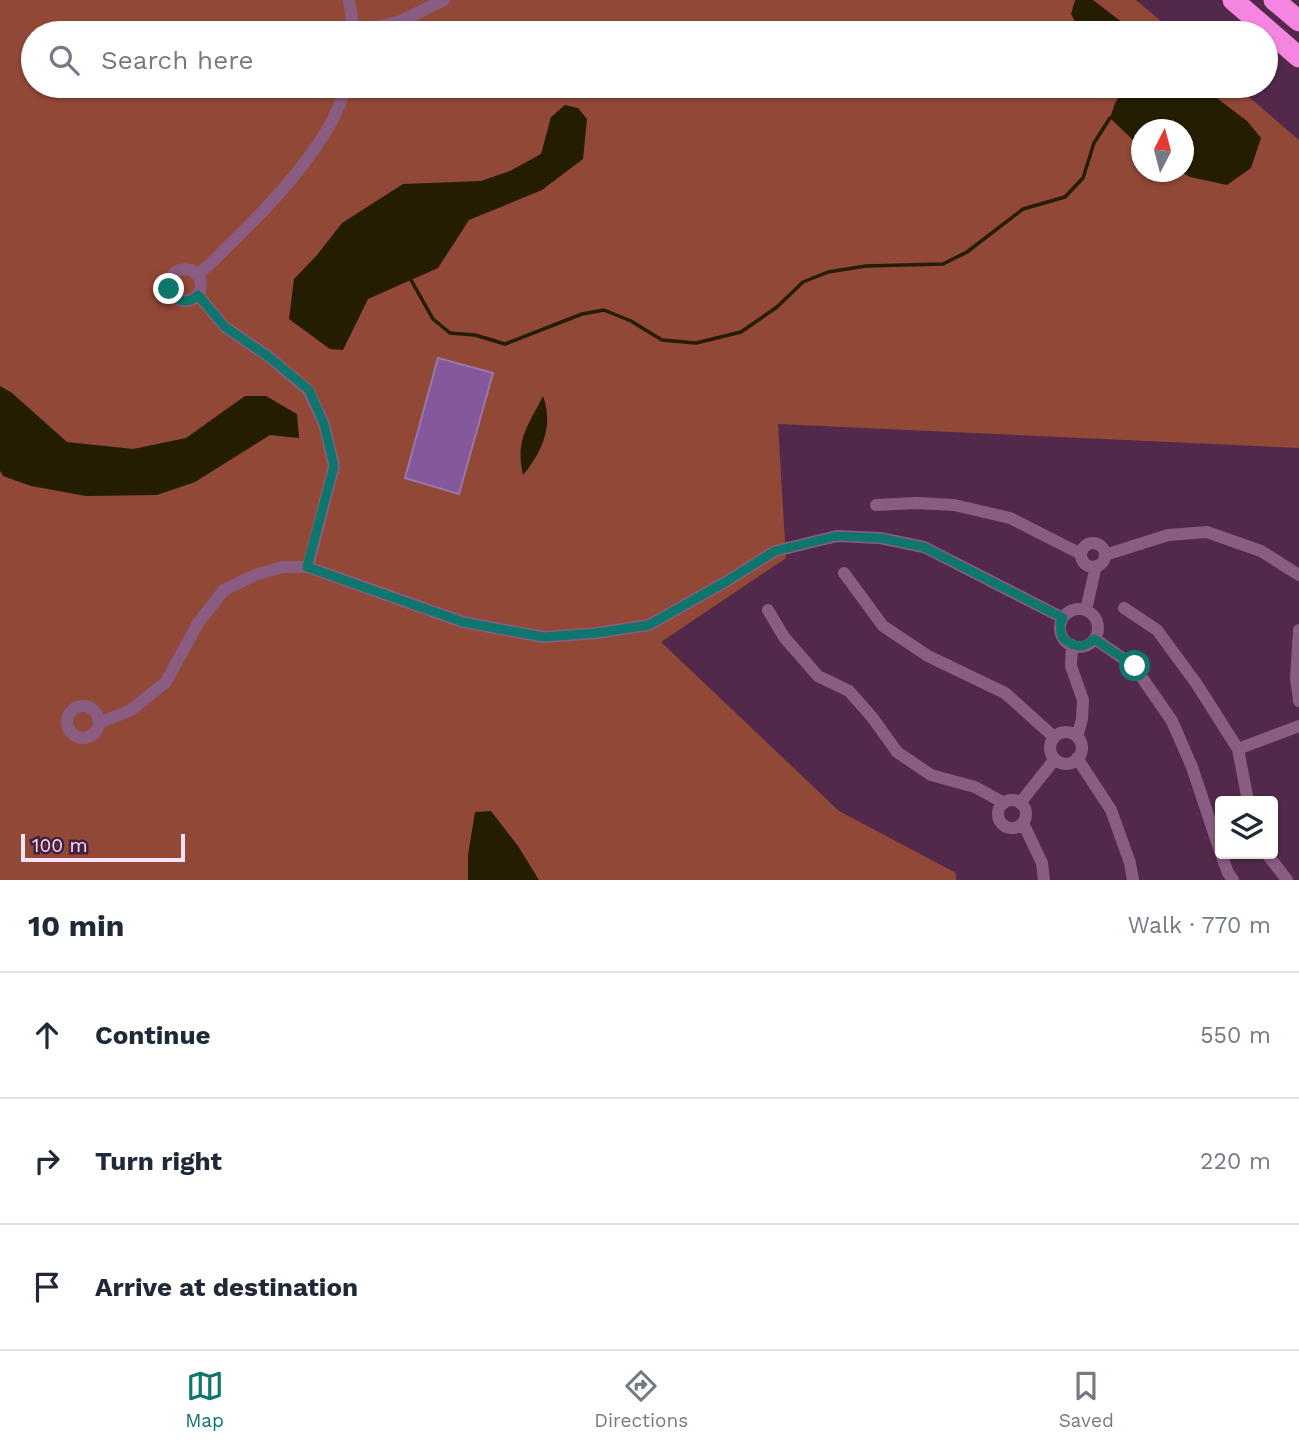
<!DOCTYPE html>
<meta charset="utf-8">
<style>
:root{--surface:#fff;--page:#f2f2f3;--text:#1f2937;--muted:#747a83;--line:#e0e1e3;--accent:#0f766e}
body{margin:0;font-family:"Work Sans",sans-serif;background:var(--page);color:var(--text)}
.controls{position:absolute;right:21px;bottom:21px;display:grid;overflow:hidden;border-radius:7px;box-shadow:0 2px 5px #0004}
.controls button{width:63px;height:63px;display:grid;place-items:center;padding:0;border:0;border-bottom:2px solid var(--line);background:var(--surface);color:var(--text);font:35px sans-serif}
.compass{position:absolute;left:1131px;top:119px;width:63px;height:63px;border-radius:50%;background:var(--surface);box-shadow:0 2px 5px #0004;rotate:6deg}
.scale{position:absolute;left:21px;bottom:18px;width:164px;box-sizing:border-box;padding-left:7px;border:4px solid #fce2f6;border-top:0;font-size:19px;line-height:24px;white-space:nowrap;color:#fce2f6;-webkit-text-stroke:5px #471f40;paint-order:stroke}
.stop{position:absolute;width:21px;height:21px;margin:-16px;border:5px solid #0f766e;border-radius:50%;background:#fff}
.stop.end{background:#0f766e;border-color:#fff;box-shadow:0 2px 7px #0008}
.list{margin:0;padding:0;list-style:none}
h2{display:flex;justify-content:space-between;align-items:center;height:91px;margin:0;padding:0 28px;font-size:30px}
h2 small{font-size:23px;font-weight:400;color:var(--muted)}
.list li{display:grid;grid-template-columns:46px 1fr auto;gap:21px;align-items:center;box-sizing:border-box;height:126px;padding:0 28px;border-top:2px solid var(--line)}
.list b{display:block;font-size:26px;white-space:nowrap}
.list em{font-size:23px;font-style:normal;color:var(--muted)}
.icon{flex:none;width:38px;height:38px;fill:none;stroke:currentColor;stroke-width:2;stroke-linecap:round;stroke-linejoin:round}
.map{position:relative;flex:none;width:1299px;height:880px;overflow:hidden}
.search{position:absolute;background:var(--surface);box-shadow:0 2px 5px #0004;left:21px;right:21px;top:21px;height:77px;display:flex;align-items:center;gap:18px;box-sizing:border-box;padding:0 24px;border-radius:38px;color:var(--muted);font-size:26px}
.sheet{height:469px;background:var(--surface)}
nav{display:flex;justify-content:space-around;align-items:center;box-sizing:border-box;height:98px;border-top:2px solid var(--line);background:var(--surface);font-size:19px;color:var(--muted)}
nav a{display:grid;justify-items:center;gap:4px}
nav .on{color:var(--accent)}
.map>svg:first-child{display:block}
.green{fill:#924837;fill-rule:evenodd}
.water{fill:#241d01}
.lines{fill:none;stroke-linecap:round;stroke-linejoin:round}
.stream{stroke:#241d01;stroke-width:3.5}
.building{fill:#85589b;stroke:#9778a6;stroke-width:2}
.street{stroke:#8a5c81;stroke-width:12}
.highway{stroke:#f485e0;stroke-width:21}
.route{stroke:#0f766e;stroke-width:9}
</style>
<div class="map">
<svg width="1299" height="880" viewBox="0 0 1299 880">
<rect width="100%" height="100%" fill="#52294b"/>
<!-- green -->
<path class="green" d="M 0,0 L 1136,0 L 1175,33 L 33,33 L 33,86 L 1236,86 L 1299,140 L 1299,448 L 778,424 L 786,558 L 661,642 L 839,811 L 956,873 L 956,880 L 0,880 ZM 1142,130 L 1184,130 L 1184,172 L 1142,172 Z"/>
<!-- water -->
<path class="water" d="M 1075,0 L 1093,0 L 1123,23 L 1132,33 L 1091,33 L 1079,29 L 1071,14 Z
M 1126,86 L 1201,86 L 1247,121 L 1261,138 L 1251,168 L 1227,185 L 1190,177 L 1181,172 L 1184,172 L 1184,130 L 1142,130 L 1141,147 L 1137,144 L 1110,118 L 1115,103 Z
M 565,105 L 578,108 L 587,119 L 583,159 L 542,190 L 469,220 L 438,268 L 368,299 L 343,350 L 330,349 L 289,319 L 294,279 L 317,255 L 342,223 L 403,184 L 481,181 L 510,171 L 541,154 L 551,117 Z
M 0,386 L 12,393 L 67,442 L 133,449 L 186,438 L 245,396 L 266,396 L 297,414 L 299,438 L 270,435 L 195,482 L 157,495 L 86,496 L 31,486 L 3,476 L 0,471 Z
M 543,396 C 554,426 542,452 523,475 C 515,440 528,426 543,396 Z
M 491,811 L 518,846 L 539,880 L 468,880 L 468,855 L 475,812 Z"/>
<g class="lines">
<!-- stream -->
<path class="stream" d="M 411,280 L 433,319 L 450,333 L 475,335 L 505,344 L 582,314 L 604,310 L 631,321 L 662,340 L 696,343 L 741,332 L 777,307 L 803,282 L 828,272 L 866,266 L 943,264 L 967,252 L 1023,209 L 1065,197 L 1083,178 L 1094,143 L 1110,118"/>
</g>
<!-- building -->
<path class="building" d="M 438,358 L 493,373 L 459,494 L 405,478 Z"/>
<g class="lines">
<!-- street -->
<path class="street" d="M 349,0 L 354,33
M 354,31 L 399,22 L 444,0
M169 285a16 16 0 1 1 32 0a16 16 0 1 1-32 0Z
M 197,274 C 209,267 219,255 229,245 C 267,209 336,137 345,86
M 198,295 L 225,327 L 269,357 L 308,390 L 324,424 L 334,466 L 308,567
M 876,505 L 916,503 L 954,505 L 1010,518 L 1081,554
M1081 555a12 12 0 1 1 24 0a12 12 0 1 1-24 0Z
M 1105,555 L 1168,535 L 1207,532 L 1261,551 L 1299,575
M 844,573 L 883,626 L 928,656 L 1005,693 L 1054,737
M 1124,608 L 1157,630 L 1196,683 L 1238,749 L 1248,801
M1060 628a19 19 0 1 1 38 0a19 19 0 1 1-38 0Z
M 768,610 L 784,637 L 818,676 L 849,691 L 872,717 L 897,752 L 931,775 L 975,787 L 1004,803
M 1086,610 L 1096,566
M 1299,630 L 1296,678 L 1299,701
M 1095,639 L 1134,666 L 1172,721 L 1192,767 L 1220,851
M 1072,645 L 1071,666 L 1083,700 L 1082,719 L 1077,737
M67 722a16 16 0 1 1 32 0a16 16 0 1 1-32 0Z
M 99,723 L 131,710 L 166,682 L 198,623 L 224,590 L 255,575 L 282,567 L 308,567 L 463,622 L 543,637 L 597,633 L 649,625 L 727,581 L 775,551 L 837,536 L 880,538 L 924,547 L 1063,618
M1050 748a16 16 0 1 1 32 0a16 16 0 1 1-32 0Z
M 1238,749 L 1299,726
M 1077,758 L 1111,810 L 1130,863 L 1133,880
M998 814a14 14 0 1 1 28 0a14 14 0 1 1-28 0Z
M 1020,803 L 1055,759
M 1023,823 L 1042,863 L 1044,880
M 1221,854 L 1228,873 L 1233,880
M 1267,854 L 1287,880"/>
<!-- highway -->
<path class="highway" d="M 1233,0 L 1299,57
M 1274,0 L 1299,21"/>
</g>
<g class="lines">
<!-- route -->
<path class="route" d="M 169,289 C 175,302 188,305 198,295 L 225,327 L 269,357 L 309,390 L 324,424 L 334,466 L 307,567 L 463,622 L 543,637 L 597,633 L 649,625 L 727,581 L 775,551 L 837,536 L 880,538 L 924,547 L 1063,618 L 1060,624 L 1062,637 C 1072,648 1084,649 1094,639 L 1135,666"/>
</g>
</svg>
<div class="controls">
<button><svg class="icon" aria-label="layers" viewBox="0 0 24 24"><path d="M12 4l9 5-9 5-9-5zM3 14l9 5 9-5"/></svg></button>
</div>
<svg class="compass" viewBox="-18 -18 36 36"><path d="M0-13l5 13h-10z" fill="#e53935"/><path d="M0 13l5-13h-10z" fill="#747a83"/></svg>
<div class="scale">100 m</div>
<div class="stop" style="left:1135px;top:666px"></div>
<div class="stop end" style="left:169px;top:289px"></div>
<div class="search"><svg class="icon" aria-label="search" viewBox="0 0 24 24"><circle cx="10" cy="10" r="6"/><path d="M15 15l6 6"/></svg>Search here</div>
</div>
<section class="sheet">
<h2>10 min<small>Walk · 770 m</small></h2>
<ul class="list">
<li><svg class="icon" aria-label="ahead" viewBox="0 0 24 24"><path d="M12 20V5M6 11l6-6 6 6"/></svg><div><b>Continue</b></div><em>550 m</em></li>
<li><svg class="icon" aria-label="right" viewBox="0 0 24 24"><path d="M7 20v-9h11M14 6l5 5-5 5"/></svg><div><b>Turn right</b></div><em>220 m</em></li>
<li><svg class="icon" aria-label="arrive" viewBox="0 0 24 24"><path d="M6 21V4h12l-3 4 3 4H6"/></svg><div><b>Arrive at destination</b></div></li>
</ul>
</section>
<nav>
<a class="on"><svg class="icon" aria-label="map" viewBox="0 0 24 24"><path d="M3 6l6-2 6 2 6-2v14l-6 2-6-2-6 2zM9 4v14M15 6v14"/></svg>Map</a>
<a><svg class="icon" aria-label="directions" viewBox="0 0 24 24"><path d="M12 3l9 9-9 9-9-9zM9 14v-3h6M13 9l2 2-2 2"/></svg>Directions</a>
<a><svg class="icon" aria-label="saved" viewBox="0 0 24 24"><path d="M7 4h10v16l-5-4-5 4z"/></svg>Saved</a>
</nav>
